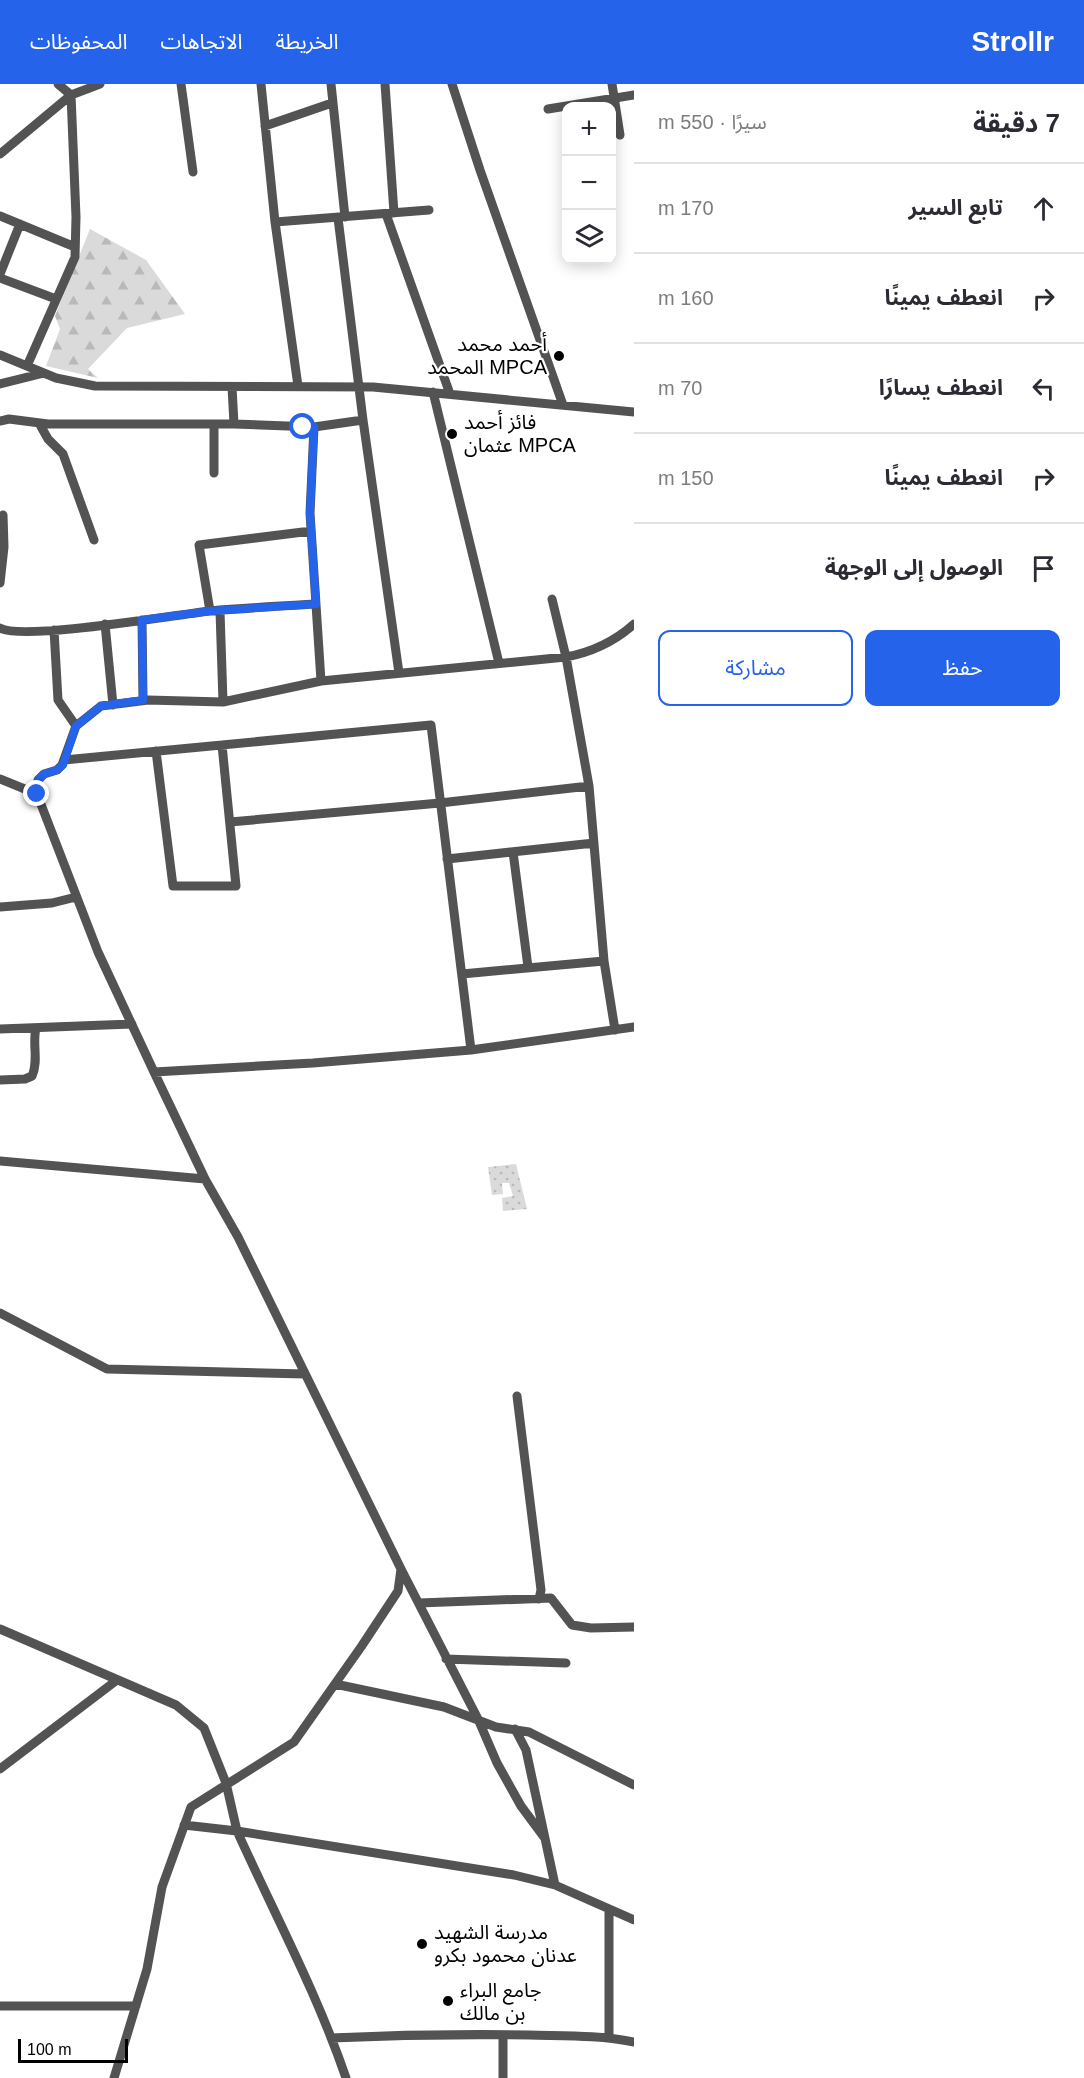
<!DOCTYPE html>
<html lang="ar">
<meta charset="utf-8">
<style>
:root{--surface:#fff;--page:#f7f7f7;--text:#2b2b33;--muted:#7c7c81;--line:#e1e1e2;--accent:#2563eb}
body{margin:0;font-family:Helvetica,"Noto Sans Arabic",sans-serif;background:var(--page);color:var(--text);direction:rtl}
.controls{position:absolute;right:18px;top:18px;display:grid;overflow:hidden;border-radius:12px;box-shadow:0 3px 15px #0003}
.controls button{width:54px;height:54px;display:grid;place-items:center;padding:0;border:0;border-bottom:2px solid var(--line);background:var(--surface);color:var(--text);font:30px sans-serif}
.scale{position:absolute;left:18px;bottom:15px;width:110px;box-sizing:border-box;padding-left:6px;border:3px solid #000;border-top:0;font-size:16px;line-height:21px;white-space:nowrap;color:#000;-webkit-text-stroke:4px #fff;paint-order:stroke}
.stop{position:absolute;width:18px;height:18px;margin:-14px;border:4px solid #2563eb;border-radius:50%;background:#fff}
.stop.end{background:#2563eb;border-color:#fff;box-shadow:0 2px 6px #0008}
.list{margin:0;padding:0;list-style:none}
h2{display:flex;justify-content:space-between;align-items:center;height:78px;margin:0;padding:0 24px;font-size:26px}
h2 small{font-size:20px;font-weight:400;color:var(--muted)}
.list li{display:grid;grid-template-columns:39px 1fr auto;gap:18px;align-items:center;box-sizing:border-box;height:90px;padding:0 24px;border-top:2px solid var(--line)}
.list b{display:block;font-size:22px;white-space:nowrap}
.list em{font-size:20px;font-style:normal;color:var(--muted)}
.actions{display:flex;gap:12px;padding:18px 24px}
.actions a{flex:1;padding:14px 0;border:2px solid var(--accent);border-radius:12px;text-align:center;font-size:21px;color:var(--accent)}
.actions .main{background:var(--accent);color:#fff}
.icon{flex:none;width:33px;height:33px;fill:none;stroke:currentColor;stroke-width:2;stroke-linecap:round;stroke-linejoin:round}
.map{position:relative;flex:none;width:634px;height:1994px;overflow:hidden;direction:ltr}
header{display:flex;align-items:center;gap:36px;box-sizing:border-box;height:84px;padding:0 30px;background:var(--accent);color:#fff}
header strong{font-size:28px}
nav{display:flex;gap:33px;margin-inline-start:auto;font-size:21px}
main{display:flex}
aside{flex:1;background:var(--surface)}
.map>svg:first-child{display:block}
.grass{fill:url(#grass-dots)}
.forest{fill:url(#forest-firs)}
.lines{fill:none;stroke-linecap:round;stroke-linejoin:round}
.minor{stroke:#535353;stroke-width:9}
.route{stroke:#2563eb;stroke-width:8}
.poi-dot{fill:#000;stroke:#fff;stroke-width:2}
.labels{text-anchor:middle;dominant-baseline:central;stroke-width:4.5;stroke-linejoin:round;paint-order:stroke}
.poi-label{font-size:20px;fill:#000;stroke:#fff;text-anchor:start}
</style>
<header>
<strong>Strollr</strong>
<nav><a>الخريطة</a><a>الاتجاهات</a><a>المحفوظات</a></nav>
</header>
<main>
<aside>
<h2>7 دقيقة<small>سيرًا · 550 m</small></h2>
<ul class="list">
<li><svg class="icon" aria-label="ahead" viewBox="0 0 24 24"><path d="M12 20V5M6 11l6-6 6 6"/></svg><div><b>تابع السير</b></div><em>170 m</em></li>
<li><svg class="icon" aria-label="right" viewBox="0 0 24 24"><path d="M7 20v-9h11M14 6l5 5-5 5"/></svg><div><b>انعطف يمينًا</b></div><em>160 m</em></li>
<li><svg class="icon" aria-label="left" viewBox="0 0 24 24"><path d="M17 20v-9H6M10 6l-5 5 5 5"/></svg><div><b>انعطف يسارًا</b></div><em>70 m</em></li>
<li><svg class="icon" aria-label="right" viewBox="0 0 24 24"><path d="M7 20v-9h11M14 6l5 5-5 5"/></svg><div><b>انعطف يمينًا</b></div><em>150 m</em></li>
<li><svg class="icon" aria-label="arrive" viewBox="0 0 24 24"><path d="M6 21V4h12l-3 4 3 4H6"/></svg><div><b>الوصول إلى الوجهة</b></div></li>
</ul>
<div class="actions"><a class="main">حفظ</a><a>مشاركة</a></div>
</aside>
<div class="map">
<svg width="634" height="1994" viewBox="0 0 634 1994">
<defs>
<pattern id="grass-dots" width="8" height="8" patternUnits="userSpaceOnUse" patternTransform="scale(1.5)"><rect width="8" height="8" fill="#dadada"/><path d="M2 2h.1M6 6h.1" fill="none" stroke="#b9b9b9" stroke-width="1.8" stroke-linecap="round"/></pattern>
<pattern id="forest-firs" width="22" height="20" patternUnits="userSpaceOnUse" patternTransform="scale(1.5)"><rect width="22" height="20" fill="#dadada"/><path d="M5 1l3.5 6h-7zM16 11l3.5 6h-7z" fill="#b9b9b9"/></pattern>
</defs>
<rect width="100%" height="100%" fill="#fff"/>
<!-- grass -->
<path class="grass" d="M 516,1080 L 527,1125 L 503,1127 L 502,1114 L 513,1112 L 509,1099 L 502,1099 L 503,1110 L 492,1111 L 488,1083 Z"/>
<!-- forest -->
<path class="forest" d="M 90,145 L 146,176 L 185,230 L 127,244 L 88,285 L 98,294 L 46,282 L 60,245 L 55,232 Z"/>
<g class="lines">
<!-- minor -->
<path class="minor" d="M 181,0 L 193,88
M 261,0 L 275,138 L 298,302
M 331,0 L 345,133
M 385,0 L 394,129
M 452,0 L 480,86 L 563,321
M 612,0 L 620,51
M 548,25 L 634,11
M 265,42 L 332,19
M 0,70 L 71,11 L 100,0
M 386,130 L 450,310
M 0,132 L 75,163
M 338,134 L 363,336 L 399,589
M 275,138 L 429,126
M 0,190 L 20,140
M 0,194 L 56,215
M 0,271 L 56,294 L 95,302 L 373,303 L 634,328
M 27,282 L 75,173 L 76,133 L 71,11 L 58,0
M 0,300 L 44,289
M 232,303 L 234,340
M 433,308 L 499,579
M 0,337 L 9,335 L 48,340 L 234,340 L 314,343 L 363,336
M 39,339 L 48,355 L 63,370 L 94,456
M 214,340 L 214,389
M 314,343 L 310,429 L 321,597
M 0,499 L 4,463 L 3,431
M 552,515 L 566,573 L 589,702 L 604,877 L 615,946
M 210,527 L 199,461 L 311,447
M 220,527 L 223,618
M 142,536 L 143,616
M 105,540 L 113,621
M 0,544 C 22,557 175,531 210,527 C 245,524 281,522 316,520
M 54,546 L 58,616 L 76,642
M 156,667 L 173,802 L 236,802 L 222,661
M 64,676 L 431,641 L 471,966
M 0,695 L 37,710 L 98,868 L 154,988 L 205,1095 L 238,1153 L 401,1485 L 398,1507 L 361,1563 L 294,1658 L 191,1723 L 162,1803 L 147,1885 L 114,1994
M 37,710 L 38,696 L 44,690 L 57,686 L 62,681 L 76,642 L 101,622 L 148,616 L 223,618 L 321,597 L 566,573 C 592,568 614,558 634,540
M 230,738 L 440,719 L 589,702
M 513,768 L 528,883
M 447,775 L 594,759
M 0,823 L 52,819 L 76,813
M 462,890 L 604,877
M 0,945 L 132,940
M 154,988 L 313,979 L 471,966 L 634,943
M 0,996 L 25,995 L 32,992 C 39,977 32,960 36,944
M 0,1077 L 205,1095
M 0,1229 L 107,1285 L 305,1290
M 517,1312 L 541,1506 L 539,1515
M 401,1485 L 478,1635 L 497,1679 L 521,1722 L 544,1753
M 419,1519 L 551,1514 L 572,1541 L 591,1544 L 634,1543
M 0,1545 L 176,1621 L 204,1644 L 226,1699 L 237,1747 L 514,1791 L 555,1801 L 634,1836
M 446,1575 L 566,1579
M 335,1600 L 444,1623 L 496,1643 L 529,1648 L 634,1701
M 515,1645 L 526,1666 L 555,1801
M 0,1685 L 117,1596
M 184,1741 L 237,1747 C 274,1829 317,1909 346,1994
M 609,1825 L 609,1953
M 0,1922 L 136,1922
M 331,1954 C 397,1951 463,1950 529,1951 C 564,1952 599,1951 634,1958
M 503,1994 L 503,1951"/>
</g>
<g class="lines">
<!-- route -->
<path class="route" d="M 37,710 L 38,696 L 44,690 L 57,686 L 63,681 L 76,642 L 101,622 L 143,616 L 142,536 L 210,527 L 316,520 L 310,429 L 314,343 L 303,343"/>
</g>
<!-- markers -->
<g class="poi-dot">
<circle cx="559" cy="272" r="6"/>
<circle cx="452" cy="350" r="6"/>
<circle cx="422" cy="1860" r="6"/>
<circle cx="448" cy="1917" r="6"/>
</g>
<g class="labels">
<!-- poi labels -->
<g class="poi-label">
<text x="547" y="260" text-anchor="end">أحمد محمد<tspan x="547" dy="23">المحمد MPCA</tspan></text>
<text x="464" y="338">فائز أحمد<tspan x="464" dy="23">عثمان MPCA</tspan></text>
<text x="434" y="1848">مدرسة الشهيد<tspan x="434" dy="23">عدنان محمود بكرو</tspan></text>
<text x="460" y="1906">جامع البراء<tspan x="460" dy="23">بن مالك</tspan></text>
</g>
</g>
</svg>
<div class="controls">
<button>+</button>
<button>−</button>
<button><svg class="icon" aria-label="layers" viewBox="0 0 24 24"><path d="M12 4l9 5-9 5-9-5zM3 14l9 5 9-5"/></svg></button>
</div>
<div class="scale">100 m</div>
<div class="stop" style="left:303px;top:343px"></div>
<div class="stop end" style="left:37px;top:710px"></div>
</div>
</main>
